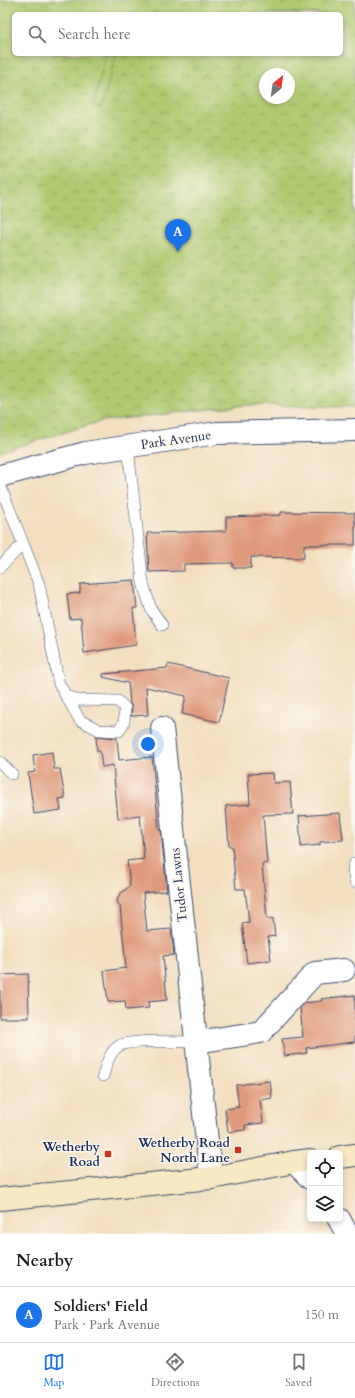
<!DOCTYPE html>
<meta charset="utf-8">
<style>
:root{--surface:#fff;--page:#f2f2f2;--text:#202124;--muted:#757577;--line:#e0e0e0;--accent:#1a73e8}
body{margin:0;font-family:Cardo,serif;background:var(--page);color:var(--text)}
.controls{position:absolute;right:12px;bottom:12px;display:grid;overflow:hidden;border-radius:6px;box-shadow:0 2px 6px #0003}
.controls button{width:36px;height:36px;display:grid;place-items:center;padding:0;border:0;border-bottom:1px solid var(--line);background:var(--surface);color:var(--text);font:20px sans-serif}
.compass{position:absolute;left:259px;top:68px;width:36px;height:36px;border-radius:50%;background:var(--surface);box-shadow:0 2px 6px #0003;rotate:29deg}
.you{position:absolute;left:148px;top:744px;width:14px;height:14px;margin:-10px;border:3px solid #fff;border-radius:50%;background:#1a73e8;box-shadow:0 0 0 6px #1a73e833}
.badge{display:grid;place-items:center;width:26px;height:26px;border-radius:50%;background:var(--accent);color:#fff;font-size:13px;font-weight:700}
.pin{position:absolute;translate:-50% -33px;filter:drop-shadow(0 1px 2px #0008)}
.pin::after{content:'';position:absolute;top:21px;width:14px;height:12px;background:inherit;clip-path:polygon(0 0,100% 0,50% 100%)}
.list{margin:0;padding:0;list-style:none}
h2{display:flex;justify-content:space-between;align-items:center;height:52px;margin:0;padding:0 16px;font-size:17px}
h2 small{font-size:13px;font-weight:400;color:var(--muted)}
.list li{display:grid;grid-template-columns:26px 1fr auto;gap:12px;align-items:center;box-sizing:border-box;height:56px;padding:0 16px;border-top:1px solid var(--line)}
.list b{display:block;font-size:15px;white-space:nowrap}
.list p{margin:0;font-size:13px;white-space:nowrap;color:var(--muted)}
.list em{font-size:13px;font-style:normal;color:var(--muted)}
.icon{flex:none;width:22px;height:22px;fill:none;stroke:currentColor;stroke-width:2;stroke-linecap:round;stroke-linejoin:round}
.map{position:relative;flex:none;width:355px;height:1234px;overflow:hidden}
.search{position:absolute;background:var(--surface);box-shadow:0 2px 6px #0003;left:12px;right:12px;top:12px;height:44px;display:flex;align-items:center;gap:10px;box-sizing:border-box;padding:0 14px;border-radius:6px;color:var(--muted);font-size:15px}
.sheet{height:108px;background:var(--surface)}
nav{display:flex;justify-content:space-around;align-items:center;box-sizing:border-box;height:56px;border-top:1px solid var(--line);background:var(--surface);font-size:11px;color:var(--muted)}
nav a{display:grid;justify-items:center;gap:2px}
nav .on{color:var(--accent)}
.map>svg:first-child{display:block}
.park{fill:url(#park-crowns);stroke:#647c66;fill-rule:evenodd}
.pitch{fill:#aec96f;stroke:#647c66}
.building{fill:#df997c}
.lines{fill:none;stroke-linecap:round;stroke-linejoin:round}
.lane-casing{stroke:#3b496d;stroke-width:12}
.street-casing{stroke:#3b496d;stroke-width:24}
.secondary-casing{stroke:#3b496d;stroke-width:24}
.lane{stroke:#fff;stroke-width:11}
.street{stroke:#fff;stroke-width:22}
.secondary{stroke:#f8e8c3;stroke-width:22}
.poi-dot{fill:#c8321e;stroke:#fbf7ec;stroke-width:1.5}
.labels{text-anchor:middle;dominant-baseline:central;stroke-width:3;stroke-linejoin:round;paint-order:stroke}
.street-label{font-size:13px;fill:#1b2f5e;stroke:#fbf7ec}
.poi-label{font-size:13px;font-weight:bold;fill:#1b2f5e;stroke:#fbf7ec;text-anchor:end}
</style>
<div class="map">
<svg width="355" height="1234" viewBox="0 0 355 1234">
<defs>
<pattern id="park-crowns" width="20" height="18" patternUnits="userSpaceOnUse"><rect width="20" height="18" fill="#aec96f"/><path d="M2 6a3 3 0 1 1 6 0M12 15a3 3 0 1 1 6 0" fill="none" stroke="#8da45e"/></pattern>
</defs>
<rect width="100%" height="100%" fill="#fbf7ec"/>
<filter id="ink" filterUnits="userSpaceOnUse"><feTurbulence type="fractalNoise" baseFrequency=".025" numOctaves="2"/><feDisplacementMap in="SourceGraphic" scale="8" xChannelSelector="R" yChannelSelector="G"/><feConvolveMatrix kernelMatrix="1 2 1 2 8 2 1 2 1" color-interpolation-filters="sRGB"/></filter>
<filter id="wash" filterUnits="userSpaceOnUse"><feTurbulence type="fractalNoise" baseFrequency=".012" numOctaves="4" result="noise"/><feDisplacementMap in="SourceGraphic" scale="16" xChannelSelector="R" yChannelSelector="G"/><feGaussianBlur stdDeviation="0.9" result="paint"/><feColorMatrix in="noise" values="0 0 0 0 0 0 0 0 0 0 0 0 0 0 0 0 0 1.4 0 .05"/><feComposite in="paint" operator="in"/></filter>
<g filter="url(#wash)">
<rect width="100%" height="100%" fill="#f2dfc0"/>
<!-- park -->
<path class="park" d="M 0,0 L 355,0 L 355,407 L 246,405 L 102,421 L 0,452 ZM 14,14 L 341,14 L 341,54 L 14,54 ZM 265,74 L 289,74 L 289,98 L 265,98 Z"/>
<!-- pitch -->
<path class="pitch" d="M 106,54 L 116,54 L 101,109 L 93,106 Z"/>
<g id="blocks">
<!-- building -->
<path class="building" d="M 281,512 L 355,513 L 355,545 L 304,545 L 304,558 L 251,557 L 251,568 L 233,568 L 233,563 L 184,564 L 184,571 L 149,572 L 147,533 L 226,531 L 226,517 L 281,515 Z
M 134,580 L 137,608 L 133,608 L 136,645 L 84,653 L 81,618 L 70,619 L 67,594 L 80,593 L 80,584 Z
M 168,664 L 229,678 L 219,722 L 182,714 L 186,696 L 146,687 L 148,715 L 131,716 L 132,708 L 130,703 L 128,683 L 103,677 L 103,674 L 167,668 Z
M 96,736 L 117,738 L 119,760 L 152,757 L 159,830 L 161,830 L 167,891 L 143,893 L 147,931 L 171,929 L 174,955 L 163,956 L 167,1000 L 148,1002 L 149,1008 L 126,1010 L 125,1001 L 108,1002 L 104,971 L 126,968 L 120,906 L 117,901 L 120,894 L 130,886 L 127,861 L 144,859 L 140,815 L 118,818 L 113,765 L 102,767 L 100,751 L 97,751 Z
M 52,752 L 54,769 L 60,769 L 65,798 L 59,799 L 61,810 L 34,814 L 28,773 L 35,772 L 33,755 Z
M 273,773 L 274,783 L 290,782 L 293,814 L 263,815 L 267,863 L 262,864 L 267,919 L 273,918 L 275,936 L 268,937 L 271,960 L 247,963 L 242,923 L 249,922 L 245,889 L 236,889 L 232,846 L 229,846 L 226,806 L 250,804 L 248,774 Z
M 340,813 L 343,840 L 320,842 L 320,845 L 301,847 L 299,816 Z
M 28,974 L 29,1018 L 0,1018 L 0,975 Z
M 355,995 L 355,1042 L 306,1048 L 307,1053 L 285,1056 L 282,1039 L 303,1037 L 300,1008 L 304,1003 L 322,1001 L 321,999 Z
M 270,1081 L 272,1098 L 260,1100 L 263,1123 L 245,1125 L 245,1130 L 228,1132 L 225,1109 L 239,1107 L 236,1085 Z"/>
</g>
</g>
<g filter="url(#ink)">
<use href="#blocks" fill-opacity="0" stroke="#3b496d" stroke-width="1"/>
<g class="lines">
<!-- lane casing -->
<g class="lane-casing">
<path id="lane" d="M 128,447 L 143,583 L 151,609 L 162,625
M 0,485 L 39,584 L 59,684 L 80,720 L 99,730 L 119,731 L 124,722 L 125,708 L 118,701 L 77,700 L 65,695
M 0,567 L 23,544
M 0,762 L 12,774
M 355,863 L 353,869 L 355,882
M 103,1076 C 106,1066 109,1052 119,1046 C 129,1039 181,1042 196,1042"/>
</g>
<!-- street casing -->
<g class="street-casing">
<path id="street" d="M 0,476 L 85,453 L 217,433 L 355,430
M 162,728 L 211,1178
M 196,1042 L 261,1032 L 315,973 L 344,970
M 294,1162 L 310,1178
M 339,1219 L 347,1234"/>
</g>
<!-- secondary casing -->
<g class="secondary-casing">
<path id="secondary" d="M 340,1157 L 355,1155
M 0,1199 L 211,1178 L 294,1162 L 310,1160"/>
</g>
<!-- lane -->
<use href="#lane" class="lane"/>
<!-- street -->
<use href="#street" class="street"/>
<!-- secondary -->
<use href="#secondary" class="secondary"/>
</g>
</g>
<!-- markers -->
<g class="poi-dot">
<rect x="234" y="1146" width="8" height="8" rx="2"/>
<rect x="104" y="1150" width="8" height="8" rx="2"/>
</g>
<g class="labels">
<!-- street labels -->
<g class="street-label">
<text transform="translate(176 440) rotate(-8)">Park Avenue</text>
<text transform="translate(179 885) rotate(-96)">Tudor Lawns</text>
</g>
<!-- poi labels -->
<g class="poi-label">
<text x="230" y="1143">Wetherby Road<tspan x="230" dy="15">North Lane</tspan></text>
<text x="100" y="1147">Wetherby<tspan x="100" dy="15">Road</tspan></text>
</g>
</g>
</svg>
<div class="controls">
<button><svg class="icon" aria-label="locate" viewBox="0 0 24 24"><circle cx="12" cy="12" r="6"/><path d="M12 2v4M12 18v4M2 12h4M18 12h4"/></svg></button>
<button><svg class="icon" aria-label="layers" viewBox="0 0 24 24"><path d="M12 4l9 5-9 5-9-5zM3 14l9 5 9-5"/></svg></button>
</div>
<svg class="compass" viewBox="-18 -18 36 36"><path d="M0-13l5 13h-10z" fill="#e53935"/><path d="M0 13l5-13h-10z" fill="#757577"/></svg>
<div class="you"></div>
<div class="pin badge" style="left:178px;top:252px">A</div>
<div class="search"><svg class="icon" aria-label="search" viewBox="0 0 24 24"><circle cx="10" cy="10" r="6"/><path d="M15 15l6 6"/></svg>Search here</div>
</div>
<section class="sheet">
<h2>Nearby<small></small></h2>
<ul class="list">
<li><span class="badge">A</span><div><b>Soldiers' Field</b><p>Park · Park Avenue</p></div><em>150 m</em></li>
</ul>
</section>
<nav>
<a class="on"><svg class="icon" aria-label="map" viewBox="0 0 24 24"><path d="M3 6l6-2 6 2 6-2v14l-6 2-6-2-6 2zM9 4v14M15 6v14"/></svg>Map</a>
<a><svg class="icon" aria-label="directions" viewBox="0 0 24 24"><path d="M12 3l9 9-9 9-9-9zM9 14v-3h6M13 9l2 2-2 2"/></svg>Directions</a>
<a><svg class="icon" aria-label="saved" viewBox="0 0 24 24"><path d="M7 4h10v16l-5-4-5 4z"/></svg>Saved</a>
</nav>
